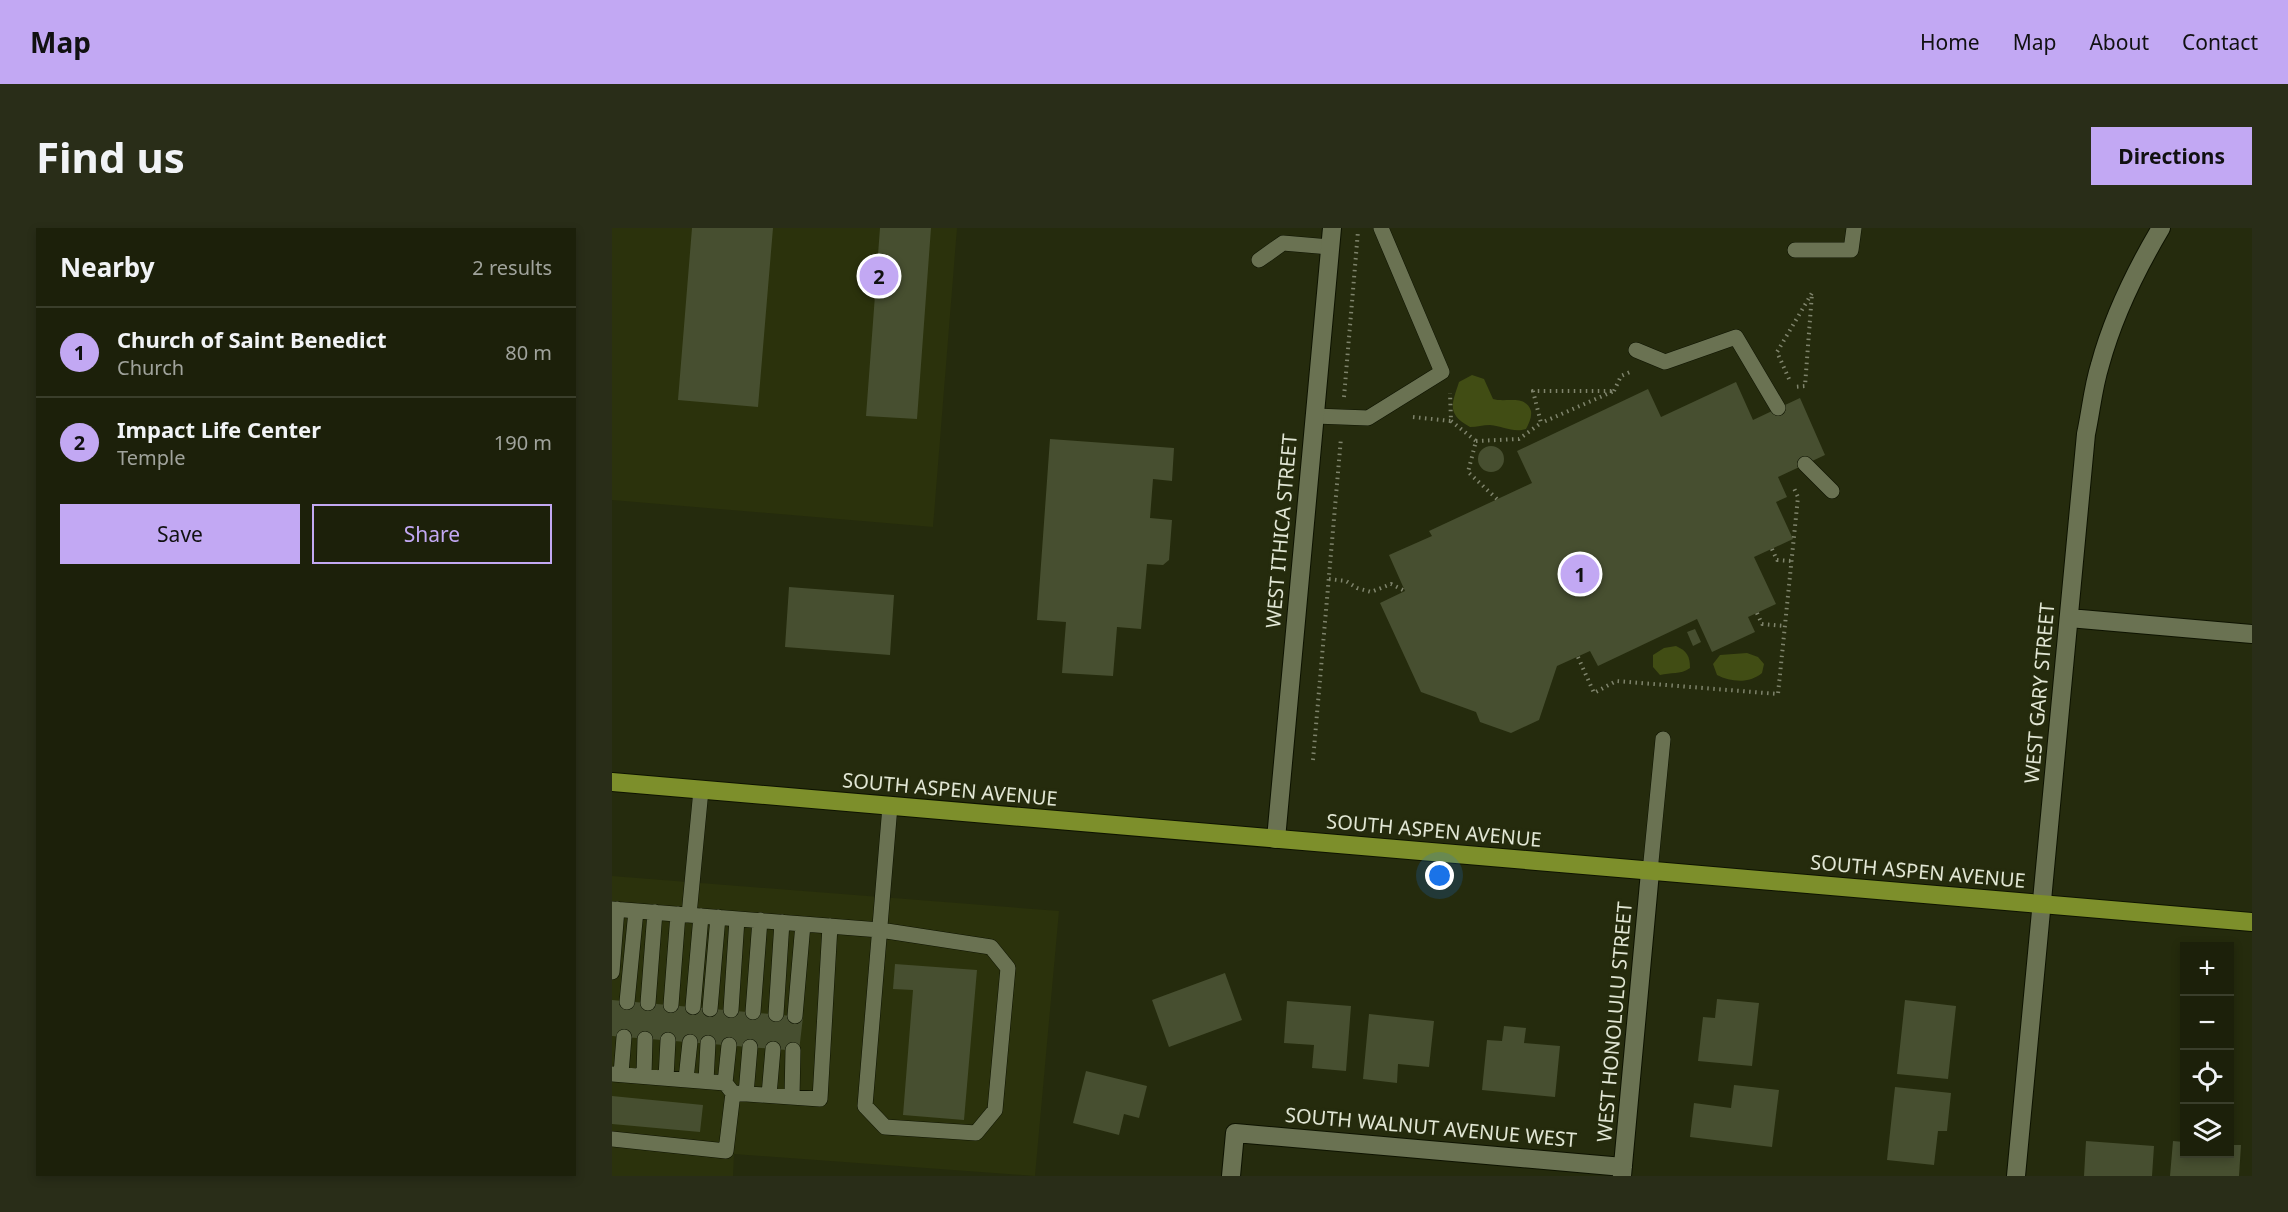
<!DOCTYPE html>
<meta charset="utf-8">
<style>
:root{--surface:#1c200a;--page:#292d18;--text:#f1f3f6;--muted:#a0a39c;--line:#3a3e2b;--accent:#c2a8f3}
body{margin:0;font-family:"Noto Sans",sans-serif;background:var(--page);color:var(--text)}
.controls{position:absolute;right:18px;bottom:18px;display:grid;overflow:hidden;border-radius:0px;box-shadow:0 3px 9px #0003}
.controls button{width:54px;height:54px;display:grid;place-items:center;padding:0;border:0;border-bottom:2px solid var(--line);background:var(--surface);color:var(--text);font:30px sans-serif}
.you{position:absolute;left:828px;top:648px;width:21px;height:21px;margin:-15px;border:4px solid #fff;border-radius:50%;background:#1a73e8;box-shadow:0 0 0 9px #1a73e833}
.badge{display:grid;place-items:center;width:39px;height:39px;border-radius:50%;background:var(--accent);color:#111;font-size:20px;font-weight:700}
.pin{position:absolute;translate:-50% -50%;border:3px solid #fff;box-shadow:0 2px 6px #0006}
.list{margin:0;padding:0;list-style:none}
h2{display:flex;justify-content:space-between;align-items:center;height:78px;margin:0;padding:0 24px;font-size:26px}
h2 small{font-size:20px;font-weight:400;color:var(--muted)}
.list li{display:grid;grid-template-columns:39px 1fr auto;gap:18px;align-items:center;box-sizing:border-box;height:90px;padding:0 24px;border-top:2px solid var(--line)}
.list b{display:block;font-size:22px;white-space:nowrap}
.list p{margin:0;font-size:20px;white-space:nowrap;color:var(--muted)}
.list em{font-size:20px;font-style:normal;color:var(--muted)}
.actions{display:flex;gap:12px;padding:18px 24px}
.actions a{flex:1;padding:14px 0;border:2px solid var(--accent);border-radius:0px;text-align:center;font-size:21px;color:var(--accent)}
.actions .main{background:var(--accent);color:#111}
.icon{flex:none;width:33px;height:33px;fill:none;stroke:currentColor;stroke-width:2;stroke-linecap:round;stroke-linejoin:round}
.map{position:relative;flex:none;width:1640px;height:948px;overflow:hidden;border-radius:0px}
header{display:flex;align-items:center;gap:36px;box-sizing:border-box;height:84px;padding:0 30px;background:var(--accent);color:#111}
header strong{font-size:28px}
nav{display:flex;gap:33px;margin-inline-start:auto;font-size:21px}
.intro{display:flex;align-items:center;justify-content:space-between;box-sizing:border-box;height:144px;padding:0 36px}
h1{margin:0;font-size:42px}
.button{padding:15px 27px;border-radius:0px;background:var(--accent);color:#111;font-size:21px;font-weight:700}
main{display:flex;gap:36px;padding:0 36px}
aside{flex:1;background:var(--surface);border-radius:0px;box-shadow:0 3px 9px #0003}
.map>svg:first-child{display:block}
.built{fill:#2b320c}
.green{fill:#414d14}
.building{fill:#474f30}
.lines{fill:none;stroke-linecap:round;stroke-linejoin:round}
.service-casing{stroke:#0e1300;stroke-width:16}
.minor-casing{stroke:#0e1300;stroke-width:20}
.primary-casing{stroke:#0e1300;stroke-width:20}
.path{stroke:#7f846c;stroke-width:4;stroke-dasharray:1.5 4.5;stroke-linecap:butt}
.service{stroke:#6a7252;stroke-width:15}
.minor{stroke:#6a7252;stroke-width:18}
.primary{stroke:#7d8f2b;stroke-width:18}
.labels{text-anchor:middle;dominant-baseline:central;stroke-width:6;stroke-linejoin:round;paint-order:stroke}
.street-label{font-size:20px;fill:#e1e6d4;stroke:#252b0d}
</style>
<header>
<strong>Map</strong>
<nav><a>Home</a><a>Map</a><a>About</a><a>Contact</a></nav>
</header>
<div class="intro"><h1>Find us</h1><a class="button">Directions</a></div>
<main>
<aside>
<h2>Nearby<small>2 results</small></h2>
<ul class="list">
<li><span class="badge">1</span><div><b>Church of Saint Benedict</b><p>Church</p></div><em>80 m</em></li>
<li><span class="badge">2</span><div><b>Impact Life Center</b><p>Temple</p></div><em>190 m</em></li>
</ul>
<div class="actions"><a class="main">Save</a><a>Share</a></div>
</aside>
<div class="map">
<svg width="1640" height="948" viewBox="0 0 1640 948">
<rect width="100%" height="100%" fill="#252b0d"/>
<!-- built -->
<path class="built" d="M 0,0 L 345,0 L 321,299 L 0,272 Z
M 0,648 L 447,683 L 423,948 L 122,926 L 121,948 L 0,948 Z"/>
<!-- green -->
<path class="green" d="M 860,147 L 872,151 L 881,171 C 893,175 914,166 919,183 C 920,189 917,195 914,201 C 901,205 891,198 878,197 C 871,197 865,199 858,199 C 834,186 840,176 847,154 Z
M 1064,418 C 1075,423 1078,428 1078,440 C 1068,447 1059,444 1048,447 L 1041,439 L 1041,427 L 1052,420 Z
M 1135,425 L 1146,429 L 1152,436 L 1150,445 C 1137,456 1119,454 1105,447 L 1101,436 L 1108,427 Z"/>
<!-- building -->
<path class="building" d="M 80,0 L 161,0 L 146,179 L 66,172 Z
M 268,0 L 319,0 L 305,191 L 254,188 Z
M 1124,154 L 1141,192 L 1188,170 L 1213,227 L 1166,249 L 1175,269 L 1164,274 L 1181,311 L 1142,329 L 1164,376 L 1136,389 L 1143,404 L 1100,424 L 1085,391 L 986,438 L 978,423 L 945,438 L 927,492 L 899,505 L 868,494 L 864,484 L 809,464 L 768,375 L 793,363 L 777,327 L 820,308 L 817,303 L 920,255 L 905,223 L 1036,161 L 1049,189 Z
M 438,211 L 562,220 L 560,253 L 541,251 L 538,290 L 560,292 L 557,332 L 551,337 L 535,336 L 529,401 L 505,399 L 501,448 L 450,445 L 454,394 L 425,392 Z
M866 231a13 13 0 1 1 26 0a13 13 0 1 1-26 0Z
M 177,359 L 282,367 L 278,427 L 173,419 Z
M 1083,401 L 1089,414 L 1081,418 L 1075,404 Z
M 283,736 L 365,742 L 352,892 L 291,887 L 301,762 L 281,761 Z
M 613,745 L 630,792 L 557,819 L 540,772 Z
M 1105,771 L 1147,775 L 1140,838 L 1086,833 L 1091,789 L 1103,790 Z
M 0,772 L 191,789 L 187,823 L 0,808 Z
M 1293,772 L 1344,778 L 1336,851 L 1285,846 Z
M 675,773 L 739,778 L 734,843 L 700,840 L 702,817 L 672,815 Z
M 757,786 L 822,793 L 817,839 L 786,836 L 785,855 L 751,851 Z
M 892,798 L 914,800 L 912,815 L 948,818 L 943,869 L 870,862 L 875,812 L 890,813 Z
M 474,843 L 535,858 L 527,890 L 512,886 L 507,907 L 461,895 Z
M 1122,857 L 1167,862 L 1160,919 L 1078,909 L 1082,875 L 1119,880 Z
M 1283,859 L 1339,865 L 1335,903 L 1326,903 L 1322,937 L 1275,932 Z
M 0,868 L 91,877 L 88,904 L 0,896 Z
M 1474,913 L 1542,918 L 1540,948 L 1472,948 Z
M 1561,913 L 1572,914 L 1572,926 L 1618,926 L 1618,917 L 1629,917 L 1627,948 L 1558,948 Z"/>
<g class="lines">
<!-- service casing -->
<g class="service-casing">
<path id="service" d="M 1183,22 L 1239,22 L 1242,0
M 647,32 L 671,15 L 718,19
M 1024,122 L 1053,134 L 1124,109 L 1166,180
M 703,188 L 756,190 L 830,144 L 769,0
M 1193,236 L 1220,263
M 1038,644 L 1051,511
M 0,681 L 268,702 L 379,719 L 396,740 L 383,882 L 364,905 L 273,899 L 253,878 L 278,578
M 77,687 L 89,562
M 0,744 L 5,681
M 15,774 L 24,683
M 36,775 L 43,684
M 59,777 L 66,686
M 81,779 L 89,688
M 98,781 L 106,689
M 119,782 L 125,691
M 141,784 L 148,692
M 164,786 L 170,694
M 183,788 L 191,696
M 0,846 L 113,855 L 121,865
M 9,846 L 12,809
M 32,847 L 33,811
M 54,850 L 56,812
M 74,851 L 78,814
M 94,853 L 96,815
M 113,855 L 117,817
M 134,866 L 138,819
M 157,867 L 161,821
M 180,869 L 181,822
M 0,911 L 114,923 L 121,865 L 208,871 L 218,698"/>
</g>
<!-- minor casing -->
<g class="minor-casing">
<path id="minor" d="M 1457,390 L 1640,406
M 664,611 L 720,0
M 619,948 L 623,905 L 1011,939
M 1010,948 L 1038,644
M 1404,948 L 1474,206 C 1479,183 1481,159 1488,137 C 1501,89 1524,42 1549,0"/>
</g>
<!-- primary casing -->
<g class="primary-casing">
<path id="primary" d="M 0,554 L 1640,694"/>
</g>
<!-- path -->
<path class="path" d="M 1177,151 L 1165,124 L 1200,65 L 1193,158 L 1181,159
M 1002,163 L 1009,148 L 1018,144
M 732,169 L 746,3
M 801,189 L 839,193 L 838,165
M 839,193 L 864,213 L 856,244 L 885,271
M 864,213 L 907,211 L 929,195 L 921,163 L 1002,163 L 929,195
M 1160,321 L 1165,332 L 1180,333
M 717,351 L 734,353 L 745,360 L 759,364 L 779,356 L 793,363
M 1145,385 L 1150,396 L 1173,398
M 966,429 L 982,465 L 1004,453 L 1166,466 L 1186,269 L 1181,258
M 701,532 L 729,210"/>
<!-- service -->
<use href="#service" class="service"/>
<!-- minor -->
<use href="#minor" class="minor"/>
<!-- primary -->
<use href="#primary" class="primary"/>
</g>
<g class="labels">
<!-- street labels -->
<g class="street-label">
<text transform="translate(669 303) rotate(-85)">WEST ITHICA STREET</text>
<text transform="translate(1427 465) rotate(-85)">WEST GARY STREET</text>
<text transform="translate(338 561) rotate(5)">SOUTH ASPEN AVENUE</text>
<text transform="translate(822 602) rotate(5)">SOUTH ASPEN AVENUE</text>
<text transform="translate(1306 643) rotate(5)">SOUTH ASPEN AVENUE</text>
<text transform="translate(1002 794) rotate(-85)">WEST HONOLULU STREET</text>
<text transform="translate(819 899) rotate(5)">SOUTH WALNUT AVENUE WEST</text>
</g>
</g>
</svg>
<div class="controls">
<button>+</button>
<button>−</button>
<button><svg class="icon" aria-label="locate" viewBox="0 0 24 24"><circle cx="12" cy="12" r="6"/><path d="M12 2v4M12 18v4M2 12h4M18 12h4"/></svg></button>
<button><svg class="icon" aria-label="layers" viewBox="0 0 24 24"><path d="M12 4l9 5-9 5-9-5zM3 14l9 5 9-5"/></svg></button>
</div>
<div class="you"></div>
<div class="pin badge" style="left:968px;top:346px">1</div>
<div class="pin badge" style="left:267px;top:48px">2</div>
</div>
</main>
